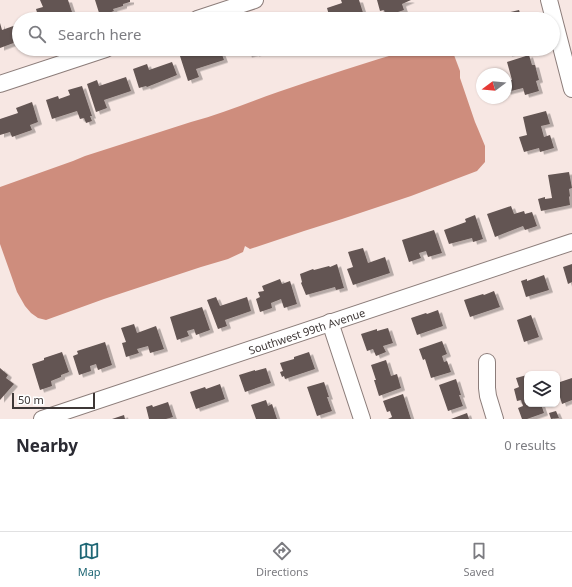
<!DOCTYPE html>
<style>
:root{--surface:#fff;--page:#f2f2f3;--text:#2b2b33;--muted:#7c7c81;--line:#e1e1e2;--accent:#1f6775}
body{margin:0;font-family:"Noto Sans",sans-serif;background:var(--page);color:var(--text)}
.controls{position:absolute;right:12px;bottom:12px;display:grid;overflow:hidden;border-radius:8px;box-shadow:0 1px 3px #0004}
.controls button{width:36px;height:36px;display:grid;place-items:center;padding:0;border:0;border-bottom:1px solid var(--line);background:var(--surface);color:var(--text);font:20px sans-serif}
.compass{position:absolute;left:476px;top:68px;width:36px;height:36px;border-radius:50%;background:var(--surface);box-shadow:0 1px 3px #0004;rotate:254deg}
.scale{position:absolute;left:12px;bottom:10px;width:83px;box-sizing:border-box;padding-left:4px;border:2px solid #3e3736;border-top:0;font-size:11px;line-height:14px;white-space:nowrap;color:#3e3736;-webkit-text-stroke:3px #fff;paint-order:stroke}
.list{margin:0;padding:0;list-style:none}
h2{display:flex;justify-content:space-between;align-items:center;height:52px;margin:0;padding:0 16px;font-size:17px}
h2 small{font-size:13px;font-weight:400;color:var(--muted)}
.icon{flex:none;width:22px;height:22px;fill:none;stroke:currentColor;stroke-width:2;stroke-linecap:round;stroke-linejoin:round}
.map{position:relative;flex:none;width:572px;height:419px;overflow:hidden}
.search{position:absolute;background:var(--surface);box-shadow:0 1px 3px #0004;left:12px;right:12px;top:12px;height:44px;display:flex;align-items:center;gap:10px;box-sizing:border-box;padding:0 14px;border-radius:22px;color:var(--muted);font-size:15px}
.sheet{height:112px;background:var(--surface)}
nav{display:flex;justify-content:space-around;align-items:center;box-sizing:border-box;height:56px;border-top:1px solid var(--line);background:var(--surface);font-size:11px;color:var(--muted)}
nav a{display:grid;justify-items:center;gap:2px}
nav .on{color:var(--accent)}
.map>svg:first-child{display:block}
.water{fill:#ce8d7d}
.building{fill:#635552;filter:url(#shadow)}
.lines{fill:none;stroke-linecap:round;stroke-linejoin:round}
.minor-casing{stroke:#8c7d7a;stroke-width:18}
.minor{stroke:#fff;stroke-width:16}
.labels{text-anchor:middle;dominant-baseline:central;stroke-width:4;stroke-linejoin:round;paint-order:stroke}
.street-label{font-size:11px;fill:#3e3736;stroke:#fff}
</style>
<div class="map">
<svg width="572" height="419" viewBox="0 0 572 419">
<defs>
<filter id="shadow"><feDropShadow dx="4" dy="2.5" stdDeviation="0" flood-color="#0004"/></filter>
</defs>
<rect width="100%" height="100%" fill="#f7e7e3"/>
<!-- water -->
<path class="water" d="M 413,49 L 449,49 L 454,55 L 460,71 L 460,78 L 475,122 L 478,129 L 485,146 L 485,162 L 477,171 L 411,196 L 342,219 L 304,231 L 250,249 L 245,246 L 243,252 L 228,259 L 201,267 L 104,299 L 46,320 L 38,318 L 31,313 L 25,306 L 17,292 L 11,275 L 0,244 L 0,187 L 73,161 L 85,156 L 191,122 C 221,114 249,102 278,92 C 322,77 367,62 413,49 Z"/>
<!-- building -->
<path class="building" d="M 40,0 L 68,0 L 73,15 L 62,19 L 39,19 L 36,9 L 43,7 Z
M 95,0 L 130,0 L 130,2 L 123,4 L 123,6 L 113,9 L 114,11 L 100,16 Z
M 341,0 L 359,0 L 365,19 L 330,19 L 327,8 L 342,3 Z
M 377,0 L 411,0 L 402,4 L 404,10 L 386,16 L 384,10 L 380,11 Z
M 519,10 L 522,19 L 495,19 L 494,16 Z
M 320,13 L 322,19 L 302,19 Z
M 299,14 L 301,19 L 284,19 Z
M 0,23 L 2,30 L 19,24 L 19,41 L 0,48 Z
M 209,49 L 220,49 L 224,60 L 196,69 L 199,77 L 188,81 L 179,53 L 189,50 L 191,55 Z
M 241,49 L 269,49 L 255,54 L 255,53 L 248,55 L 246,50 L 242,51 Z
M 507,49 L 522,49 L 523,50 L 508,54 Z
M 529,55 L 532,65 L 535,65 L 539,80 L 536,81 L 539,91 L 525,95 L 523,88 L 507,92 L 506,88 L 506,82 L 512,80 L 507,62 Z
M 172,62 L 177,75 L 147,87 L 146,86 L 139,88 L 133,69 L 147,64 L 149,70 Z
M 126,77 L 131,91 L 104,100 L 107,108 L 96,112 L 87,84 L 97,80 L 99,86 Z
M 82,86 L 92,116 L 90,116 L 92,121 L 86,123 L 84,118 L 80,119 L 77,111 L 52,119 L 46,100 L 58,96 L 59,99 L 70,95 L 68,90 Z
M 32,102 L 38,122 L 30,125 L 32,130 L 12,137 L 10,132 L 0,135 L 0,119 L 18,113 L 16,108 Z
M 546,111 L 550,124 L 541,126 L 544,137 L 550,135 L 554,148 L 540,152 L 539,148 L 524,152 L 519,137 L 527,135 L 523,117 Z
M 569,172 L 572,188 L 569,189 L 570,196 L 569,197 L 570,205 L 541,211 L 538,199 L 545,197 L 545,199 L 552,198 L 548,175 Z
M 511,206 L 514,214 L 524,211 L 525,214 L 532,212 L 537,226 L 525,230 L 523,226 L 495,237 L 487,214 Z
M 475,215 L 483,239 L 473,242 L 472,238 L 449,244 L 444,230 L 466,222 L 465,219 Z
M 434,230 L 442,253 L 428,257 L 426,251 L 419,253 L 421,258 L 409,262 L 402,240 Z
M 363,248 L 368,263 L 385,257 L 390,273 L 353,285 L 347,269 L 353,267 L 348,252 Z
M 337,264 L 344,288 L 336,290 L 335,287 L 306,295 L 301,283 L 302,282 L 300,274 L 313,269 L 314,270 L 329,266 L 330,267 Z
M 572,264 L 572,282 L 568,284 L 563,267 Z
M 544,275 L 549,290 L 526,297 L 521,281 L 527,279 L 527,281 Z
M 280,279 L 282,284 L 290,281 L 297,304 L 284,308 L 281,299 L 271,303 L 272,308 L 260,312 L 256,299 L 260,297 L 258,292 L 264,291 L 262,286 Z
M 494,291 L 500,307 L 470,317 L 464,300 L 483,294 L 484,295 Z
M 216,297 L 220,306 L 247,297 L 251,311 L 225,320 L 227,326 L 218,329 L 207,300 Z
M 202,307 L 210,330 L 196,335 L 194,329 L 187,331 L 189,336 L 177,340 L 170,317 Z
M 438,310 L 443,326 L 417,335 L 411,318 L 426,313 L 427,314 Z
M 531,315 L 539,337 L 524,342 L 517,320 Z
M 134,324 L 137,333 L 156,326 L 164,349 L 150,353 L 148,346 L 137,349 L 139,353 L 126,357 L 122,343 L 126,342 L 121,328 Z
M 388,328 L 393,343 L 383,346 L 386,352 L 376,356 L 373,349 L 367,351 L 361,334 L 377,329 L 377,331 Z
M 442,341 L 447,354 L 442,356 L 444,362 L 447,361 L 451,372 L 431,378 L 425,359 L 423,360 L 419,349 Z
M 105,342 L 112,365 L 98,370 L 96,364 L 90,366 L 91,371 L 79,375 L 73,356 L 78,354 L 77,351 Z
M 62,352 L 69,372 L 61,375 L 61,377 L 51,381 L 52,386 L 40,390 L 32,364 L 44,360 L 44,358 Z
M 309,352 L 315,369 L 285,379 L 284,376 L 282,377 L 280,372 L 283,371 L 280,363 L 294,359 L 294,357 Z
M 386,360 L 391,376 L 397,374 L 401,388 L 379,396 L 374,380 L 376,380 L 371,365 Z
M 0,368 L 8,375 L 6,378 L 14,384 L 0,400 Z
M 266,368 L 271,383 L 245,392 L 239,375 L 255,370 L 255,371 Z
M 527,375 L 527,404 L 541,404 L 544,413 L 527,419 L 522,419 L 518,408 L 523,406 L 521,400 L 517,401 L 514,389 L 519,387 L 516,378 Z
M 572,378 L 572,400 L 562,404 L 557,387 L 557,383 Z
M 456,379 L 461,395 L 459,395 L 463,406 L 448,411 L 439,385 Z
M 324,382 L 329,397 L 327,397 L 332,411 L 317,416 L 307,387 Z
M 220,384 L 225,399 L 196,409 L 190,392 L 205,387 L 206,389 Z
M 403,394 L 411,419 L 388,419 L 392,417 L 390,411 L 387,412 L 383,401 Z
M 266,400 L 268,406 L 272,404 L 277,419 L 256,419 L 251,405 Z
M 168,402 L 173,417 L 166,419 L 149,419 L 146,407 L 152,405 L 153,407 Z
M 556,411 L 559,418 L 551,419 L 549,413 Z
M 467,413 L 469,419 L 451,419 Z
M 124,415 L 125,419 L 112,419 Z"/>
<g class="lines">
<!-- minor casing -->
<g class="minor-casing">
<g id="minor">
<path d="M 549,0 L 572,89"/>
<path d="M 197,19 L 255,0"/>
<path d="M 0,84 L 106,49"/>
<path d="M 330,322 L 362,419"/>
<path d="M 487,362 L 487,388 L 488,396 L 495,419"/>
<path id="s1" d="M 42,419 L 572,242"/>
</g>
</g>
<!-- minor -->
<use href="#minor" class="minor"/>
</g>
<g class="labels">
<!-- street labels -->
<g class="street-label">
<text stroke="none"><textPath href="#s1" startOffset="279">Southwest 99th Avenue</textPath></text>
</g>
</g>
</svg>
<div class="controls">
<button><svg class="icon" aria-label="layers" viewBox="0 0 24 24"><path d="M12 4l9 5-9 5-9-5zM3 14l9 5 9-5"/></svg></button>
</div>
<svg class="compass" viewBox="-18 -18 36 36"><path d="M0-13l5 13h-10z" fill="#e53935"/><path d="M0 13l5-13h-10z" fill="#7c7c81"/></svg>
<div class="scale">50 m</div>
<div class="search"><svg class="icon" aria-label="search" viewBox="0 0 24 24"><circle cx="10" cy="10" r="6"/><path d="M15 15l6 6"/></svg>Search here</div>
</div>
<section class="sheet">
<h2>Nearby<small>0 results</small></h2>
<ul class="list">
</ul>
</section>
<nav>
<a class="on"><svg class="icon" aria-label="map" viewBox="0 0 24 24"><path d="M3 6l6-2 6 2 6-2v14l-6 2-6-2-6 2zM9 4v14M15 6v14"/></svg>Map</a>
<a><svg class="icon" aria-label="directions" viewBox="0 0 24 24"><path d="M12 3l9 9-9 9-9-9zM9 14v-3h6M13 9l2 2-2 2"/></svg>Directions</a>
<a><svg class="icon" aria-label="saved" viewBox="0 0 24 24"><path d="M7 4h10v16l-5-4-5 4z"/></svg>Saved</a>
</nav>
